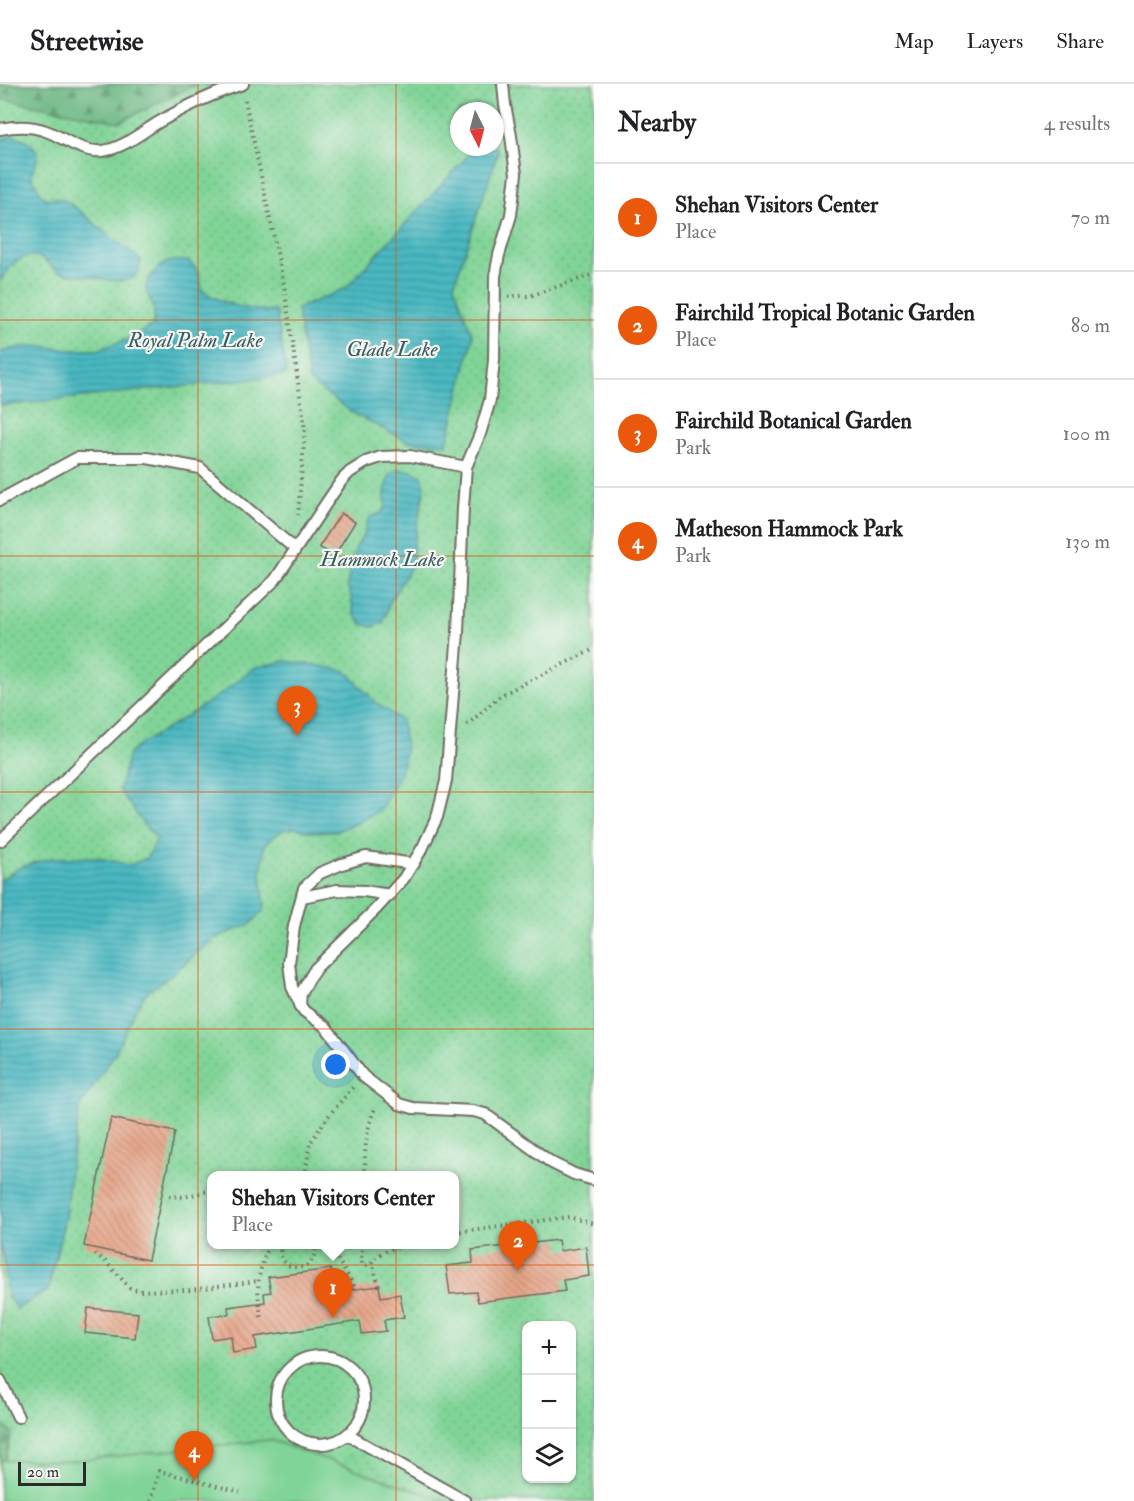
<!DOCTYPE html>
<meta charset="utf-8">
<style>
:root{--surface:#fff;--page:#f2f2f2;--text:#202124;--muted:#757577;--line:#e0e0e0;--accent:#ea580c}
body{margin:0;font-family:"IM FELL Double Pica",serif;background:var(--page);color:var(--text)}
.controls{position:absolute;right:18px;bottom:18px;display:grid;overflow:hidden;border-radius:12px;box-shadow:0 2px 4px #0004}
.controls button{width:54px;height:54px;display:grid;place-items:center;padding:0;border:0;border-bottom:2px solid var(--line);background:var(--surface);color:var(--text);font:30px sans-serif}
.compass{position:absolute;left:450px;top:18px;width:54px;height:54px;border-radius:50%;background:var(--surface);box-shadow:0 2px 4px #0004;rotate:174deg}
.scale{position:absolute;left:18px;bottom:15px;width:68px;box-sizing:border-box;padding-left:6px;border:3px solid #2b2b2b;border-top:0;font-size:16px;line-height:21px;white-space:nowrap;color:#2b2b2b;-webkit-text-stroke:4px #f6f6f2;paint-order:stroke}
.you{position:absolute;left:336px;top:981px;width:21px;height:21px;margin:-15px;border:4px solid #fff;border-radius:50%;background:#1a73e8;box-shadow:0 0 0 9px #1a73e833}
.badge{display:grid;place-items:center;width:39px;height:39px;border-radius:50%;background:var(--accent);color:#fff;font-size:20px;font-weight:700}
.pin{position:absolute;translate:-50% -50px;filter:drop-shadow(0 2px 3px #0008)}
.pin::after{content:'';position:absolute;top:32px;width:21px;height:18px;background:inherit;clip-path:polygon(0 0,100% 0,50% 100%)}
.popup{position:absolute;left:207px;top:1087px;width:252px;height:78px;box-sizing:border-box;display:grid;place-content:center;border-radius:12px;background:var(--surface);filter:drop-shadow(0 2px 4px #0005);font-size:20px;white-space:nowrap;color:var(--muted)}
.popup b{font-size:22px;color:var(--text)}
.popup::after{content:'';position:absolute;left:50%;top:100%;margin-left:-12px;border:12px solid transparent;border-top-color:var(--surface)}
.list{margin:0;padding:0;list-style:none}
h2{display:flex;justify-content:space-between;align-items:center;height:78px;margin:0;padding:0 24px;font-size:26px}
h2 small{font-size:20px;font-weight:400;color:var(--muted)}
.list li{display:grid;grid-template-columns:39px 1fr auto;gap:18px;align-items:center;box-sizing:border-box;height:108px;padding:0 24px;border-top:2px solid var(--line)}
.list b{display:block;font-size:22px;white-space:nowrap}
.list p{margin:0;font-size:20px;white-space:nowrap;color:var(--muted)}
.list em{font-size:20px;font-style:normal;color:var(--muted)}
.icon{flex:none;width:33px;height:33px;fill:none;stroke:currentColor;stroke-width:2;stroke-linecap:round;stroke-linejoin:round}
.map{position:relative;flex:none;width:594px;height:1417px;overflow:hidden}
header{display:flex;align-items:center;gap:36px;box-sizing:border-box;height:84px;padding:0 30px;background:var(--surface);border-bottom:2px solid var(--line)}
header strong{font-size:28px}
nav{display:flex;gap:33px;margin-inline-start:auto;font-size:21px}
main{display:flex}
aside{flex:1;background:var(--surface)}
.map>svg:first-child{display:block}
.grass{fill:url(#grass-dots);stroke:#568061;stroke-width:1.5;fill-rule:evenodd}
.forest{fill:url(#forest-firs);stroke:#4a7056;stroke-width:1.5}
.park{fill:#80d497;stroke:#568061;stroke-width:1.5}
.water{fill:url(#water-rules);stroke:#3a7276;stroke-width:1.5}
.building{fill:url(#building-back-hatch)}
.lines{fill:none;stroke-linecap:round;stroke-linejoin:round}
.lane-casing{stroke:#706c62;stroke-width:14}
.path{stroke:#706c62;stroke-width:4;stroke-dasharray:1.5 4.5;stroke-linecap:butt}
.lane{stroke:#fff;stroke-width:10}
.grid{fill:none;stroke:#df570e;stroke-width:1.5;stroke-opacity:0.55}
.labels{text-anchor:middle;dominant-baseline:central;stroke-width:4.5;stroke-linejoin:round;paint-order:stroke}
.water-label{font-size:21px;font-style:italic;fill:#365c60;stroke:#f6f6f2}
</style>
<header>
<strong>Streetwise</strong>
<nav><a>Map</a><a>Layers</a><a>Share</a></nav>
</header>
<main>
<div class="map">
<svg width="594" height="1417" viewBox="0 0 594 1417">
<defs>
<pattern id="grass-dots" width="8" height="8" patternUnits="userSpaceOnUse" patternTransform="scale(1.5)"><rect width="8" height="8" fill="#80d497"/><path d="M2 2h.1M6 6h.1" fill="none" stroke="#6fb682" stroke-width="1.8" stroke-linecap="round"/></pattern>
<pattern id="forest-firs" width="22" height="20" patternUnits="userSpaceOnUse" patternTransform="scale(1.5)"><rect width="22" height="20" fill="#68b680"/><path d="M5 1l3.5 6h-7zM16 11l3.5 6h-7z" fill="#569469"/></pattern>
<pattern id="water-rules" width="6" height="5" patternUnits="userSpaceOnUse" patternTransform="scale(1.5)"><rect width="6" height="5" fill="#49b8c1"/><path d="M0 2.5h6" fill="none" stroke="#3d969d"/></pattern>
<pattern id="building-back-hatch" width="6" height="6" patternUnits="userSpaceOnUse" patternTransform="scale(1.5)"><rect width="6" height="6" fill="#e5a083"/><path d="M-1 5l2 2M0 0l6 6M5-1l2 2" fill="none" stroke="#ba836b"/></pattern>
</defs>
<rect width="100%" height="100%" fill="#f6f6f2"/>
<filter id="ink" filterUnits="userSpaceOnUse"><feTurbulence type="fractalNoise" baseFrequency=".0167" numOctaves="2"/><feDisplacementMap in="SourceGraphic" scale="12" xChannelSelector="R" yChannelSelector="G"/><feConvolveMatrix kernelMatrix="1 2 1 2 8 2 1 2 1" color-interpolation-filters="sRGB"/></filter>
<filter id="wash" filterUnits="userSpaceOnUse"><feTurbulence type="fractalNoise" baseFrequency=".008" numOctaves="4" result="noise"/><feDisplacementMap in="SourceGraphic" scale="24" xChannelSelector="R" yChannelSelector="G"/><feGaussianBlur stdDeviation="1.35" result="paint"/><feColorMatrix in="noise" values="0 0 0 0 0 0 0 0 0 0 0 0 0 0 0 0 0 1.4 0 .05"/><feComposite in="paint" operator="in"/></filter>
<g filter="url(#wash)">
<rect width="100%" height="100%" fill="#efe4c9"/>
<!-- grass -->
<path class="grass" d="M 0,0 L 594,0 L 594,1417 L 446,1417 L 270,1356 L 71,1377 L 0,1376 ZM 459,27 L 495,27 L 495,63 L 459,63 ZM 212,1092 L 454,1092 L 454,1160 L 212,1160 ZM 526,1242 L 572,1242 L 572,1394 L 526,1394 Z"/>
<!-- forest -->
<path class="forest" d="M 0,0 L 197,0 L 119,38 L 3,15 L 0,17 Z
M 0,1338 L 12,1350 L 0,1397 Z"/>
<!-- park -->
<path class="park" d="M 270,1356 L 446,1417 L 0,1417 L 0,1376 L 71,1377 Z"/>
<!-- water -->
<path class="water" d="M 10,52 C 24,53 31,58 38,69 L 36,80 L 31,91 L 41,110 L 47,115 C 54,114 58,113 65,117 C 81,125 93,139 107,150 C 118,159 130,167 141,176 C 140,206 107,196 88,192 C 80,191 68,191 60,188 C 49,183 45,172 32,172 C 16,172 9,185 0,197 L 0,56 Z
M 495,60 L 498,68 L 454,201 L 473,252 L 447,360 L 409,358 L 353,329 L 309,297 L 297,225 L 346,204 L 476,63 L 495,63 Z
M 188,177 C 199,185 201,194 202,207 C 227,222 247,226 276,227 L 287,291 L 0,322 L 0,269 L 15,264 L 28,262 L 49,263 L 69,266 L 97,266 L 131,254 L 153,241 C 154,235 155,228 153,222 C 151,216 147,213 146,205 C 145,195 159,181 169,178 C 174,176 182,177 188,177 Z
M 398,385 L 412,387 L 422,392 L 425,402 L 413,464 L 413,480 L 391,515 L 383,539 L 373,543 L 362,540 L 354,530 L 351,512 L 347,502 L 350,486 L 356,463 L 365,449 L 366,442 L 370,433 L 381,429 L 386,423 L 385,409 L 389,391 Z
M 285,577 L 315,581 L 346,587 L 375,618 L 401,636 L 406,664 L 400,690 L 380,726 L 359,738 L 334,748 L 312,748 L 295,744 L 283,746 L 265,760 L 261,789 L 265,825 L 251,840 L 215,854 L 170,892 L 146,909 L 136,924 L 117,966 L 80,1022 L 71,1079 L 65,1134 L 48,1206 L 17,1225 L 7,1212 L 4,1176 L 0,1162 L 0,796 L 23,782 L 52,774 L 95,773 L 130,781 L 147,774 L 157,754 L 145,742 L 119,706 L 129,670 L 142,659 L 168,644 L 218,612 L 254,584 Z"/>
<g id="blocks">
<!-- building -->
<path class="building" d="M 341,429 L 355,438 L 334,472 L 319,463 Z
M 111,1034 L 175,1048 L 148,1176 L 84,1162 Z
M 558,1156 L 560,1167 L 586,1163 L 589,1192 L 563,1196 L 565,1207 L 478,1218 L 476,1208 L 450,1210 L 446,1182 L 473,1179 L 472,1166 Z
M 331,1185 L 333,1199 L 340,1198 L 341,1207 L 379,1202 L 381,1213 L 400,1210 L 404,1233 L 384,1236 L 386,1247 L 362,1250 L 360,1237 L 255,1253 L 257,1265 L 233,1269 L 231,1252 L 212,1255 L 209,1232 L 229,1230 L 228,1223 L 265,1218 L 264,1209 L 271,1208 L 268,1193 Z
M 88,1224 L 138,1229 L 135,1254 L 85,1249 Z"/>
</g>
</g>
<g filter="url(#ink)">
<use href="#blocks" fill-opacity="0" stroke="#706c62" stroke-width="1.5"/>
<g class="lines">
<!-- lane casing -->
<g class="lane-casing">
<path id="lane" d="M 503,0 L 505,21 L 511,52 L 516,90 L 511,131 L 499,171 L 495,192 L 494,276 L 490,316 L 480,350 L 466,383 L 463,424 L 458,548 L 446,697 L 437,733 L 423,763 L 404,794 L 377,824 L 315,885 L 301,909 L 300,921 L 304,927 L 326,943 L 363,992 L 399,1020 L 413,1024 L 473,1027 L 485,1030 L 552,1079 L 574,1090 L 594,1096
M 0,45 C 15,42 31,41 46,47 C 63,53 82,69 102,67 C 122,65 142,48 159,38 C 185,23 214,9 243,0
M 0,416 L 77,374 L 147,374 L 200,384 L 295,465
M 0,757 L 275,496 L 327,418 L 342,396 L 350,388 L 366,378 L 381,373 L 410,372 L 466,383
M 302,813 L 337,806 L 364,807 L 390,811
M 299,918 L 292,903 L 289,879 L 294,842 L 304,804 L 320,789 L 342,780 L 366,773 L 414,780
M276 1316a44 44 0 1 1 88 0a44 44 0 1 1-88 0Z
M 0,1296 L 18,1333
M 348,1351 L 465,1417"/>
</g>
<!-- path -->
<path class="path" d="M 245,16 L 284,201 L 305,346 L 298,431
M 508,212 L 530,212 L 594,190
M 467,641 L 501,611 L 594,565
M 305,1092 L 310,1059 L 330,1030 L 354,1002
M 365,1092 C 364,1067 366,1045 376,1022
M 169,1112 L 184,1113 L 212,1106
M 454,1148 L 569,1133 L 594,1140
M 280,1160 C 277,1193 320,1189 315,1160
M 328,1160 L 356,1205
M 362,1160 L 361,1176 L 363,1181 L 366,1181 L 372,1178
M 95,1170 L 104,1176 L 130,1204 L 140,1207 L 190,1206 L 258,1197
M 379,1202 L 372,1178 C 383,1164 395,1165 412,1160
M 261,1233 C 256,1201 257,1190 270,1160
M 151,1417 L 159,1387 L 240,1408"/>
<!-- lane -->
<use href="#lane" class="lane"/>
</g>
</g>
<!-- grid -->
<path class="grid" d="M 198,0 L 198,1417M 396,0 L 396,1417M 0,236 L 594,236M 0,472 L 594,472M 0,708 L 594,708M 0,945 L 594,945M 0,1181 L 594,1181"/>
<g class="labels">
<!-- water labels -->
<g class="water-label">
<text x="195" y="256">Royal Palm Lake</text>
<text x="392" y="265">Glade Lake</text>
<text x="382" y="475">Hammock Lake</text>
</g>
</g>
</svg>
<div class="controls">
<button>+</button>
<button>−</button>
<button><svg class="icon" aria-label="layers" viewBox="0 0 24 24"><path d="M12 4l9 5-9 5-9-5zM3 14l9 5 9-5"/></svg></button>
</div>
<svg class="compass" viewBox="-18 -18 36 36"><path d="M0-13l5 13h-10z" fill="#e53935"/><path d="M0 13l5-13h-10z" fill="#757577"/></svg>
<div class="scale">20 m</div>
<div class="you"></div>
<div class="pin badge" style="left:333px;top:1234px">1</div>
<div class="popup"><b>Shehan Visitors Center</b>Place</div>
<div class="pin badge" style="left:518px;top:1187px">2</div>
<div class="pin badge" style="left:297px;top:652px">3</div>
<div class="pin badge" style="left:194px;top:1397px">4</div>
</div>
<aside>
<h2>Nearby<small>4 results</small></h2>
<ul class="list">
<li><span class="badge">1</span><div><b>Shehan Visitors Center</b><p>Place</p></div><em>70 m</em></li>
<li><span class="badge">2</span><div><b>Fairchild Tropical Botanic Garden</b><p>Place</p></div><em>80 m</em></li>
<li><span class="badge">3</span><div><b>Fairchild Botanical Garden</b><p>Park</p></div><em>100 m</em></li>
<li><span class="badge">4</span><div><b>Matheson Hammock Park</b><p>Park</p></div><em>130 m</em></li>
</ul>
</aside>
</main>
